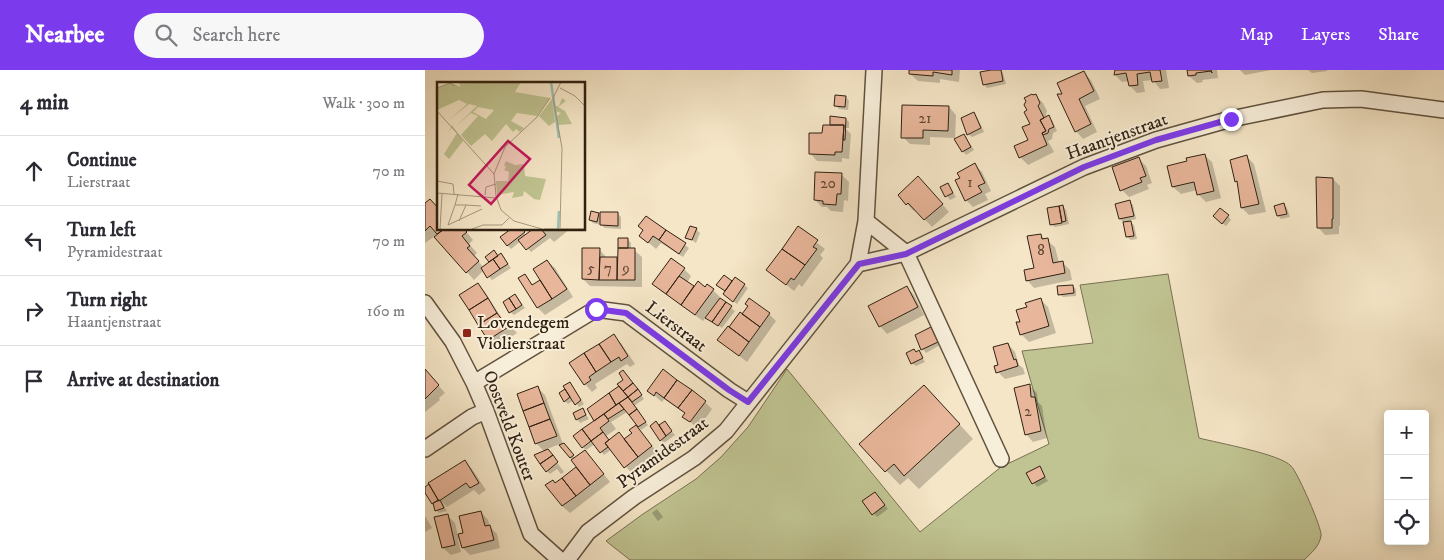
<!DOCTYPE html>
<meta charset="utf-8">
<style>
:root{--surface:#fff;--page:#f7f7f7;--text:#2b2b33;--muted:#7c7c81;--line:#e1e1e2;--accent:#7c3aed}
body{margin:0;font-family:"IM FELL DW Pica",serif;background:var(--page);color:var(--text)}
.controls{position:absolute;right:15px;bottom:15px;display:grid;overflow:hidden;border-radius:5px;box-shadow:0 2px 12px #0003}
.controls button{width:45px;height:45px;display:grid;place-items:center;padding:0;border:0;border-bottom:1px solid var(--line);background:var(--surface);color:var(--text);font:25px sans-serif}
.stop{position:absolute;width:15px;height:15px;margin:-11px;border:4px solid #7c3aed;border-radius:50%;background:#fff}
.stop.end{background:#7c3aed;border-color:#fff;box-shadow:0 1px 5px #0008}
.list{margin:0;padding:0;list-style:none}
h2{display:flex;justify-content:space-between;align-items:center;height:65px;margin:0;padding:0 20px;font-size:21px}
h2 small{font-size:16px;font-weight:400;color:var(--muted)}
.list li{display:grid;grid-template-columns:32px 1fr auto;gap:15px;align-items:center;box-sizing:border-box;height:70px;padding:0 20px;border-top:1px solid var(--line)}
.list b{display:block;font-size:19px;white-space:nowrap}
.list p{margin:0;font-size:16px;white-space:nowrap;color:var(--muted)}
.list em{font-size:16px;font-style:normal;color:var(--muted)}
.icon{flex:none;width:28px;height:28px;fill:none;stroke:currentColor;stroke-width:2;stroke-linecap:round;stroke-linejoin:round}
.map{position:relative;flex:none;width:1019px;height:490px;overflow:hidden}
header{display:flex;align-items:center;gap:30px;box-sizing:border-box;height:70px;padding:0 25px;background:var(--accent);color:#fff}
header strong{font-size:24px}
nav{display:flex;gap:28px;margin-inline-start:auto;font-size:18px}
.search{width:350px;height:45px;background:var(--page);display:flex;align-items:center;gap:12px;box-sizing:border-box;padding:0 18px;border-radius:28px;color:var(--muted);font-size:19px}
main{display:flex}
aside{flex:1;background:var(--surface)}
.map>svg:first-child{display:block}
.green{fill:#c0c492;stroke:#787252}
.shadow{fill:#0003}
.building{fill:#e8b69a;stroke:#302111}
.lines{fill:none;stroke-linecap:round;stroke-linejoin:round}
.street-casing{stroke:#61523e;stroke-width:18}
.street{stroke:#f8efdb;stroke-width:15}
.route{stroke:#7c3aed;stroke-width:6}
.poi-dot{fill:#8f2418;stroke:#f8efdb;stroke-width:2}
.labels{text-anchor:middle;dominant-baseline:central;stroke-width:4;stroke-linejoin:round;paint-order:stroke}
.number-label{font-size:15px;fill:#5e4633}
.street-label{font-size:18px;fill:#302111;stroke:#f8efdb}
.poi-label{font-size:18px;fill:#302111;stroke:#f8efdb;text-anchor:start}
.inset-river{fill:none;stroke:#9cc0b6;stroke-width:2.5}
.inset-road{fill:none;stroke:#a6977e;stroke-width:1}
.view{fill:#c2185b;fill-opacity:0.15;stroke:#c2185b;stroke-width:2.5}
.inset-edge{fill:none;stroke:#302111;stroke-width:2.5}
</style>
<header>
<strong>Nearbee</strong>
<div class="search"><svg class="icon" aria-label="search" viewBox="0 0 24 24"><circle cx="10" cy="10" r="6"/><path d="M15 15l6 6"/></svg>Search here</div>
<nav><a>Map</a><a>Layers</a><a>Share</a></nav>
</header>
<main>
<aside>
<h2>4 min<small>Walk · 300 m</small></h2>
<ul class="list">
<li><svg class="icon" aria-label="ahead" viewBox="0 0 24 24"><path d="M12 20V5M6 11l6-6 6 6"/></svg><div><b>Continue</b><p>Lierstraat</p></div><em>70 m</em></li>
<li><svg class="icon" aria-label="left" viewBox="0 0 24 24"><path d="M17 20v-9H6M10 6l-5 5 5 5"/></svg><div><b>Turn left</b><p>Pyramidestraat</p></div><em>70 m</em></li>
<li><svg class="icon" aria-label="right" viewBox="0 0 24 24"><path d="M7 20v-9h11M14 6l5 5-5 5"/></svg><div><b>Turn right</b><p>Haantjenstraat</p></div><em>160 m</em></li>
<li><svg class="icon" aria-label="arrive" viewBox="0 0 24 24"><path d="M6 21V4h12l-3 4 3 4H6"/></svg><div><b>Arrive at destination</b></div></li>
</ul>
</aside>
<div class="map">
<svg width="1019" height="490" viewBox="0 0 1019 490">
<rect width="100%" height="100%" fill="#f5e6c7"/>
<filter id="stains"><feTurbulence type="fractalNoise" baseFrequency=".004" numOctaves="4"/><feColorMatrix values="0 0 0 0 .2 0 0 0 0 .09 0 0 0 0 .02 0 0 0 .5 -.17"/></filter>
<radialGradient id="worn" r=".72"><stop offset=".6" stop-color="#630" stop-opacity="0"/><stop offset="1" stop-color="#630" stop-opacity=".3"/></radialGradient>
<!-- green -->
<path class="green" d="M 743,204 L 774,368 C 793,373 855,384 866,396 C 872,401 898,460 896,466 C 894,477 887,482 879,490 L 205,490 L 181,471 L 218,444 L 271,409 L 296,387 L 323,357 L 362,299 L 495,462 L 576,397 L 624,374 L 597,281 L 668,273 L 655,215 Z"/>
<!-- shadow -->
<path class="shadow" d="M 485,0 L 535,0 L 534,12 L 515,9 L 515,13 L 493,11 L 485,4 Z
M 572,0 L 576,0 L 578,3 L 581,14 L 562,18 L 559,14 Z
M 691,0 L 741,0 L 744,18 L 735,19 L 728,10 L 718,11 L 720,22 L 712,23 L 705,16 L 704,11 L 697,12 L 690,5 Z
M 763,0 L 792,0 L 793,8 L 777,10 L 778,12 L 772,13 L 764,6 Z
M 815,0 L 846,0 L 820,5 Z
M 883,0 L 902,0 L 902,1 L 887,3 Z
M 659,2 L 666,10 L 675,29 L 660,36 L 672,62 L 658,69 L 651,61 L 639,25 Z
M 611,26 L 618,33 L 622,41 L 621,44 L 622,48 L 627,50 L 632,61 L 628,63 L 627,69 L 623,71 L 629,82 L 603,95 L 595,87 L 590,76 L 605,70 L 606,55 L 604,41 Z
M 421,27 L 424,31 L 423,40 L 414,39 L 411,36 Z
M 524,37 L 531,45 L 530,68 L 505,67 L 505,75 L 485,74 L 478,67 Z
M 549,43 L 552,47 L 559,62 L 547,67 L 543,64 Z
M 421,49 L 424,52 L 424,58 L 420,58 L 426,64 L 424,89 L 417,88 L 417,92 L 392,91 L 385,83 L 399,65 Z
M 539,65 L 549,80 L 541,85 L 538,81 Z
M 779,85 L 787,92 L 796,128 L 781,132 L 774,125 L 772,120 L 756,124 L 748,117 L 743,96 L 764,91 Z
M 822,87 L 829,94 L 841,142 L 824,145 L 817,138 L 814,114 L 811,111 Z
M 713,88 L 721,96 L 727,113 L 722,115 L 724,119 L 704,127 L 697,120 Z
M 550,95 L 557,102 L 566,121 L 560,124 L 563,130 L 548,137 L 541,130 L 537,108 Z
M 416,104 L 424,112 L 423,131 L 419,130 L 418,142 L 406,141 L 402,137 L 397,137 L 390,130 Z
M 908,109 L 915,116 L 915,156 L 914,156 L 914,164 L 900,165 L 893,157 Z
M 500,115 L 524,142 L 507,157 L 491,140 L 489,141 L 482,134 Z
M 523,115 L 531,127 L 525,130 L 517,118 Z
M 705,132 L 708,135 L 711,149 L 704,151 L 709,155 L 712,169 L 706,170 L 702,167 L 699,153 L 695,149 L 692,135 Z
M 859,134 L 862,138 L 865,147 L 856,149 L 853,146 Z
M 0,135 L 14,159 L 39,159 L 48,170 L 44,174 L 52,183 L 49,186 L 59,198 L 76,184 L 86,198 L 67,210 L 59,200 L 49,210 L 10,166 L 0,173 Z
M 638,136 L 641,140 L 644,154 L 630,157 L 626,154 L 624,139 Z
M 192,143 L 196,147 L 196,159 L 180,158 L 176,155 L 168,153 L 165,150 L 173,144 L 176,147 Z
M 803,146 L 806,150 L 801,156 L 793,150 Z
M 221,148 L 264,178 L 258,187 L 236,173 L 231,179 L 216,166 L 219,160 Z
M 373,158 L 400,179 L 395,185 L 398,188 L 377,217 L 374,214 L 369,221 L 343,200 Z
M 88,159 L 96,159 L 101,165 L 110,159 L 145,159 L 129,172 L 125,168 L 106,182 L 96,171 L 86,179 L 76,168 Z
M 271,159 L 275,163 L 271,173 L 262,167 Z
M 615,165 L 630,177 L 634,193 L 638,193 L 645,200 L 647,210 L 609,218 L 602,210 L 610,199 Z
M 202,169 L 206,173 L 206,180 L 209,180 L 217,187 L 217,217 L 165,216 L 158,209 L 174,179 L 182,188 L 194,188 Z
M 122,191 L 130,198 L 148,227 L 120,245 L 113,238 L 94,209 L 99,205 L 108,215 L 116,210 Z
M 259,199 L 266,206 L 262,213 L 269,218 L 288,220 L 295,227 L 294,229 L 310,241 L 297,258 L 281,247 L 278,251 L 236,221 L 229,214 Z
M 299,207 L 307,213 L 310,208 L 323,218 L 312,234 L 303,227 L 301,222 L 296,218 Z
M 53,215 L 60,222 L 79,252 L 81,251 L 92,263 L 71,277 L 64,269 Z
M 647,216 L 651,219 L 651,226 L 638,227 L 634,224 Z
M 482,217 L 489,225 L 499,245 L 462,264 L 455,256 Z
M 90,225 L 100,238 L 89,245 L 85,242 Z
M 616,230 L 623,237 L 631,263 L 604,272 L 596,264 L 596,252 L 603,238 Z
M 344,244 L 351,251 L 322,292 L 294,270 Z
M 506,259 L 515,275 L 501,283 L 498,279 Z
M 188,266 L 196,273 L 210,294 L 205,297 L 202,294 L 170,314 L 172,318 L 167,322 L 160,314 Z
M 583,274 L 590,282 L 594,295 L 598,298 L 600,304 L 580,309 L 573,302 Z
M 494,282 L 500,292 L 491,296 L 487,293 L 491,283 Z
M 0,300 L 20,323 L 14,328 L 15,330 L 0,342 Z
M 201,305 L 219,329 L 209,336 L 223,355 L 216,360 L 202,342 L 186,352 L 191,359 L 181,366 L 185,371 L 200,370 L 209,364 L 211,357 L 234,384 L 207,404 L 187,379 L 179,385 L 170,374 L 161,380 L 158,377 L 171,351 L 200,310 Z
M 605,316 L 612,323 L 613,332 L 617,336 L 622,368 L 608,372 L 601,364 Z
M 148,317 L 159,334 L 154,337 L 149,330 L 143,334 L 140,331 Z
M 113,318 L 120,325 L 138,374 L 150,388 L 160,381 L 185,412 L 145,443 L 137,436 L 130,414 L 153,397 L 135,374 L 122,379 L 139,402 L 136,404 L 132,399 L 125,404 L 122,401 L 120,382 L 111,373 Z
M 224,321 L 280,332 L 287,339 L 273,359 L 259,346 L 261,344 L 239,329 L 237,332 Z
M 513,331 L 548,369 L 494,419 L 483,408 L 475,415 L 436,374 Z
M 158,340 L 164,349 L 155,353 L 152,349 Z
M 231,352 L 235,356 L 239,353 L 250,365 L 239,373 L 236,370 Z
M 40,391 L 47,399 L 61,420 L 54,425 L 49,420 L 22,437 L 18,433 L 22,441 L 14,443 L 11,440 L 9,433 L 0,418 Z
M 614,398 L 623,411 L 612,417 L 603,404 Z
M 454,427 L 463,439 L 452,447 L 439,432 Z
M 232,439 L 238,447 L 233,451 L 227,443 Z
M 56,442 L 63,450 L 65,457 L 72,464 L 75,478 L 45,485 L 38,478 L 35,469 L 33,469 L 36,482 L 26,485 L 18,478 L 22,445 L 30,453 L 33,466 L 40,464 Z
M 0,446 L 7,458 L 0,462 Z"/>
<!-- building -->
<path class="building" d="M 484,0 L 527,0 L 527,5 L 508,2 L 508,6 L 484,4 Z
M 566,0 L 576,0 L 578,11 L 558,15 L 555,2 Z
M 690,0 L 735,0 L 737,11 L 727,12 L 725,2 L 712,4 L 713,15 L 704,16 L 701,3 L 689,5 Z
M 762,0 L 786,0 L 787,3 L 786,1 L 771,3 L 771,5 L 763,6 Z
M 659,1 L 669,21 L 654,29 L 666,54 L 650,62 L 632,24 L 637,24 L 632,13 Z
M 607,24 L 608,25 L 611,24 L 615,33 L 613,36 L 619,48 L 615,50 L 621,61 L 617,63 L 622,75 L 594,88 L 589,76 L 603,70 L 597,57 L 605,54 L 599,42 L 602,40 L 599,35 L 601,31 L 599,28 Z
M 410,25 L 421,26 L 420,37 L 409,36 Z
M 477,35 L 524,36 L 523,61 L 498,60 L 498,68 L 476,68 Z
M 549,42 L 556,58 L 542,65 L 536,48 Z
M 624,45 L 629,57 L 624,59 L 623,63 L 618,65 L 617,63 L 621,61 L 615,50 Z
M 405,46 L 421,48 L 420,70 L 418,70 L 419,55 L 405,55 Z
M 398,55 L 419,55 L 417,82 L 410,82 L 410,85 L 384,84 L 384,63 L 397,63 Z
M 539,64 L 546,77 L 537,82 L 529,69 Z
M 780,84 L 789,121 L 772,125 L 769,112 L 747,117 L 742,96 L 762,91 L 761,88 Z
M 822,85 L 834,134 L 816,138 L 812,111 L 810,112 L 805,90 Z
M 714,87 L 721,106 L 715,108 L 717,112 L 695,121 L 687,97 Z
M 550,93 L 560,113 L 553,116 L 557,122 L 540,131 L 530,110 L 535,108 L 532,103 Z
M 390,102 L 417,103 L 416,124 L 412,124 L 411,135 L 398,134 L 398,131 L 389,130 Z
M 493,106 L 518,134 L 499,150 L 483,133 L 481,135 L 473,125 Z
M 891,107 L 908,108 L 908,149 L 907,149 L 907,158 L 892,158 Z
M 523,113 L 528,123 L 520,127 L 515,117 Z
M 5,129 L 14,139 L 14,159 L 19,159 L 12,164 L 5,156 L 0,161 L 0,133 Z
M 705,130 L 709,146 L 694,149 L 690,134 Z
M 859,133 L 862,144 L 852,146 L 849,136 Z
M 638,135 L 641,151 L 637,152 L 634,136 Z
M 634,136 L 637,153 L 625,155 L 622,138 Z
M 795,138 L 804,145 L 797,154 L 788,146 Z
M 166,141 L 174,143 L 172,152 L 164,150 Z
M 175,142 L 193,142 L 193,156 L 175,155 Z
M 221,146 L 241,160 L 234,170 L 228,166 L 223,173 L 214,166 L 218,160 L 213,156 Z
M 706,151 L 709,166 L 701,167 L 698,152 Z
M 265,156 L 272,158 L 267,170 L 260,168 Z
M 373,156 L 393,170 L 388,177 L 392,179 L 380,195 L 357,179 Z
M 19,159 L 39,159 L 42,162 L 37,166 L 45,176 L 42,178 L 54,191 L 41,203 L 9,167 Z
M 86,159 L 97,159 L 100,162 L 82,176 L 75,167 Z
M 108,159 L 116,159 L 121,165 L 101,180 L 93,170 Z
M 241,160 L 261,173 L 254,184 L 234,170 Z
M 616,164 L 617,169 L 623,168 L 628,193 L 638,191 L 640,203 L 601,211 L 599,200 L 609,198 L 602,166 Z
M 193,168 L 203,168 L 203,178 L 193,178 Z
M 157,178 L 175,178 L 174,210 L 157,209 Z
M 193,178 L 210,178 L 210,210 L 192,210 Z
M 357,179 L 380,195 L 369,210 L 366,208 L 361,215 L 341,200 Z
M 69,180 L 73,186 L 64,192 L 60,187 Z
M 76,183 L 83,194 L 75,199 L 68,189 Z
M 175,187 L 192,187 L 192,210 L 174,210 Z
M 246,188 L 260,198 L 241,224 L 227,214 Z
M 68,189 L 75,199 L 62,208 L 56,198 Z
M 122,190 L 142,219 L 127,229 L 108,199 Z
M 100,204 L 107,215 L 115,210 L 127,229 L 112,238 L 93,208 Z
M 299,205 L 307,211 L 300,221 L 291,215 Z
M 254,206 L 269,216 L 256,235 L 241,224 Z
M 310,207 L 320,214 L 308,232 L 298,224 Z
M 273,211 L 280,217 L 282,214 L 289,219 L 270,245 L 256,235 Z
M 53,213 L 63,228 L 44,240 L 34,225 Z
M 648,215 L 649,223 L 633,225 L 632,216 Z
M 482,216 L 493,237 L 454,257 L 443,236 Z
M 90,224 L 97,235 L 91,239 L 84,228 Z
M 63,228 L 72,243 L 53,255 L 44,240 Z
M 84,228 L 91,239 L 84,243 L 78,232 Z
M 295,228 L 301,232 L 287,252 L 280,248 Z
M 324,228 L 345,243 L 335,257 L 317,244 L 323,236 L 320,234 Z
M 616,228 L 624,256 L 595,265 L 591,252 L 595,252 L 591,240 L 602,237 L 600,233 Z
M 301,232 L 307,236 L 293,256 L 287,252 Z
M 315,242 L 335,257 L 324,272 L 304,257 Z
M 72,243 L 78,251 L 81,249 L 85,256 L 63,270 L 53,255 Z
M 303,256 L 324,272 L 314,286 L 292,270 Z
M 506,257 L 513,272 L 496,280 L 490,265 Z
M 189,264 L 203,286 L 196,291 L 194,287 L 186,292 L 174,274 Z
M 583,273 L 589,290 L 591,289 L 593,296 L 571,303 L 569,296 L 573,295 L 568,277 Z
M 174,274 L 186,292 L 171,302 L 159,283 Z
M 489,279 L 491,282 L 494,280 L 498,288 L 486,294 L 481,283 Z
M 159,283 L 171,302 L 164,307 L 166,310 L 159,315 L 144,293 Z
M 0,299 L 14,315 L 0,329 Z
M 238,299 L 252,310 L 239,328 L 231,322 L 229,326 L 222,321 Z
M 198,300 L 208,313 L 198,321 L 192,314 L 198,310 L 194,303 Z
M 252,310 L 267,320 L 253,338 L 239,328 Z
M 145,312 L 156,330 L 150,335 L 138,316 Z
M 208,313 L 213,319 L 203,327 L 198,321 Z
M 605,314 L 606,327 L 610,327 L 616,361 L 600,365 L 589,318 Z
M 499,315 L 535,354 L 479,406 L 469,394 L 460,402 L 434,374 Z
M 113,316 L 119,333 L 98,341 L 92,324 Z
M 194,316 L 203,327 L 191,335 L 184,323 Z
M 140,319 L 145,327 L 139,332 L 134,323 Z
M 213,319 L 217,325 L 207,332 L 203,327 Z
M 267,320 L 281,331 L 265,352 L 257,347 L 260,343 L 253,338 Z
M 184,323 L 191,335 L 169,351 L 162,339 Z
M 203,327 L 212,339 L 204,345 L 194,333 Z
M 119,333 L 125,349 L 104,357 L 98,341 Z
M 194,333 L 199,339 L 183,349 L 179,344 Z
M 158,338 L 161,345 L 151,350 L 148,343 Z
M 212,339 L 221,352 L 213,357 L 204,345 Z
M 179,344 L 184,351 L 175,358 L 178,362 L 166,371 L 157,359 Z
M 125,349 L 132,366 L 110,374 L 104,357 Z
M 231,351 L 241,366 L 235,371 L 225,356 Z
M 240,351 L 247,361 L 241,366 L 234,355 Z
M 211,355 L 227,376 L 213,387 L 199,369 L 207,363 L 204,360 Z
M 157,359 L 166,371 L 157,378 L 148,366 Z
M 178,362 L 184,370 L 180,373 L 183,377 L 175,383 L 166,371 Z
M 194,362 L 213,387 L 199,398 L 180,373 Z
M 139,373 L 149,385 L 145,388 L 134,375 Z
M 123,379 L 128,385 L 115,394 L 109,385 Z
M 160,380 L 179,404 L 165,415 L 146,390 Z
M 128,385 L 133,392 L 121,402 L 115,394 Z
M 40,390 L 54,413 L 45,418 L 41,413 L 14,431 L 3,413 Z
M 615,396 L 620,407 L 607,414 L 601,403 Z
M 151,397 L 165,415 L 151,426 L 137,408 Z
M 137,408 L 151,426 L 137,436 L 120,415 L 128,410 L 130,413 Z
M 4,414 L 13,430 L 7,434 L 0,423 L 0,417 Z
M 450,422 L 460,435 L 447,445 L 437,431 Z
M 15,430 L 19,438 L 10,441 L 8,433 Z
M 56,441 L 60,456 L 65,455 L 69,470 L 37,478 L 33,464 L 38,463 L 34,446 Z
M 23,444 L 30,475 L 17,478 L 9,447 Z"/>
<g class="lines">
<!-- street casing -->
<g class="street-casing">
<path id="street" d="M 441,151 L 481,183 L 576,389
M 433,194 L 481,183 L 659,97 L 731,70 L 806,49 L 898,30 L 936,29 L 1019,40
M 0,233 L 28,272 L 49,313 L 61,341 L 106,464 L 135,490
M 49,313 L 171,239 L 201,243 L 304,320 L 323,332
M 0,379 L 47,347 L 61,341
M 142,490 L 163,462 L 209,427 L 269,388 L 301,361 L 433,194 L 441,151 L 449,0"/>
</g>
<!-- street -->
<use href="#street" class="street"/>
</g>
<g class="lines">
<!-- route -->
<path class="route" d="M 171,239 L 201,243 L 304,320 L 323,332 L 434,194 L 481,184 L 659,97 L 731,70 L 806,49"/>
</g>
<!-- markers -->
<rect class="poi-dot" x="37" y="258" width="10" height="10" rx="2.5"/>
<g class="labels">
<!-- number labels -->
<g class="number-label">
<text x="500" y="48">21</text>
<text x="545" y="112">1</text>
<text x="403" y="113">20</text>
<text x="616" y="180">8</text>
<text x="166" y="198">5</text>
<text x="183" y="198">7</text>
<text x="201" y="198">9</text>
<text x="603" y="341">2</text>
</g>
<!-- street labels -->
<g class="street-label">
<text transform="translate(692 67) rotate(-20)">Haantjenstraat</text>
<text transform="translate(251 257) rotate(37)">Lierstraat</text>
<text transform="translate(84 356) rotate(69)">Oostveld Kouter</text>
<text transform="translate(238 383) rotate(-36)">Pyramidestraat</text>
</g>
<!-- poi labels -->
<g class="poi-label">
<text x="52" y="253">Lovendegem<tspan x="52" dy="21">Violierstraat</tspan></text>
</g>
</g>
<!-- overview -->
<g transform="translate(12 12)">
<rect width="148" height="148" fill="#f5e6c7"/>
<path d="M 21,0 L 84,0 L 78,10 L 113,16 L 100,34 L 80,31 L 74,39 L 87,46 L 83,50 L 79,47 L 76,50 L 69,42 L 55,59 L 48,52 L 34,64 L 24,53 L 41,34 L 34,31 L 18,45 L 40,24 L 32,22 L 12,38 L 30,22 L 22,18 L 0,28 L 0,6 L 14,1 L 24,5 ZM 41,25 L 57,28 L 49,37 L 36,30 ZM 125,16 L 129,19 L 121,25 L 128,29 L 135,42 L 121,43 L 119,35 L 124,31 L 118,29 L 118,24 L 122,24 ZM 115,17 L 118,40 L 112,44 L 102,34 ZM 15,43 L 26,59 L 12,77 L 7,72 L 20,51 L 15,45 L 11,51 ZM 69,79 L 78,83 L 87,82 L 88,94 L 109,97 L 103,118 L 97,117 L 87,109 L 86,114 L 75,116 L 77,110 L 60,113 L 59,99 L 71,99 L 72,90 L 67,88 L 69,85 L 67,83 Z" fill="#c0c492" fill-rule="evenodd"/>
<path class="inset-river" d="M 114,0 L 122,56M 121,147 L 122,129"/>
<path class="inset-road" d="M 0,6 L 13,1 L 18,4M 123,6 L 138,14 L 148,24M 0,29 L 57,92 L 59,114 L 64,128 L 77,139 L 105,147M 57,92 L 68,65 L 100,35 L 113,16M 0,99 L 16,102 L 17,112M 0,111 L 59,116M 21,112 L 18,123 L 29,123 L 22,139M 48,113 L 49,105 L 59,102M 29,123 L 44,124M 11,143 L 45,127M 11,143 L 18,123M 123,146 L 125,66 L 116,16 L 124,0M 3,147 L 5,112M 35,147 L 46,143 L 65,143 L 72,136M 107,147 L 148,147"/>
<path class="view" d="M 71,59 L 93,77 L 54,122 L 32,103 Z"/>
<rect width="148" height="148" class="inset-edge"/>
</g>
<rect width="100%" height="100%" filter="url(#stains)"/>
<rect width="100%" height="100%" fill="url(#worn)"/>
</svg>
<div class="controls">
<button>+</button>
<button>−</button>
<button><svg class="icon" aria-label="locate" viewBox="0 0 24 24"><circle cx="12" cy="12" r="6"/><path d="M12 2v4M12 18v4M2 12h4M18 12h4"/></svg></button>
</div>
<div class="stop" style="left:171px;top:239px"></div>
<div class="stop end" style="left:806px;top:49px"></div>
</div>
</main>
